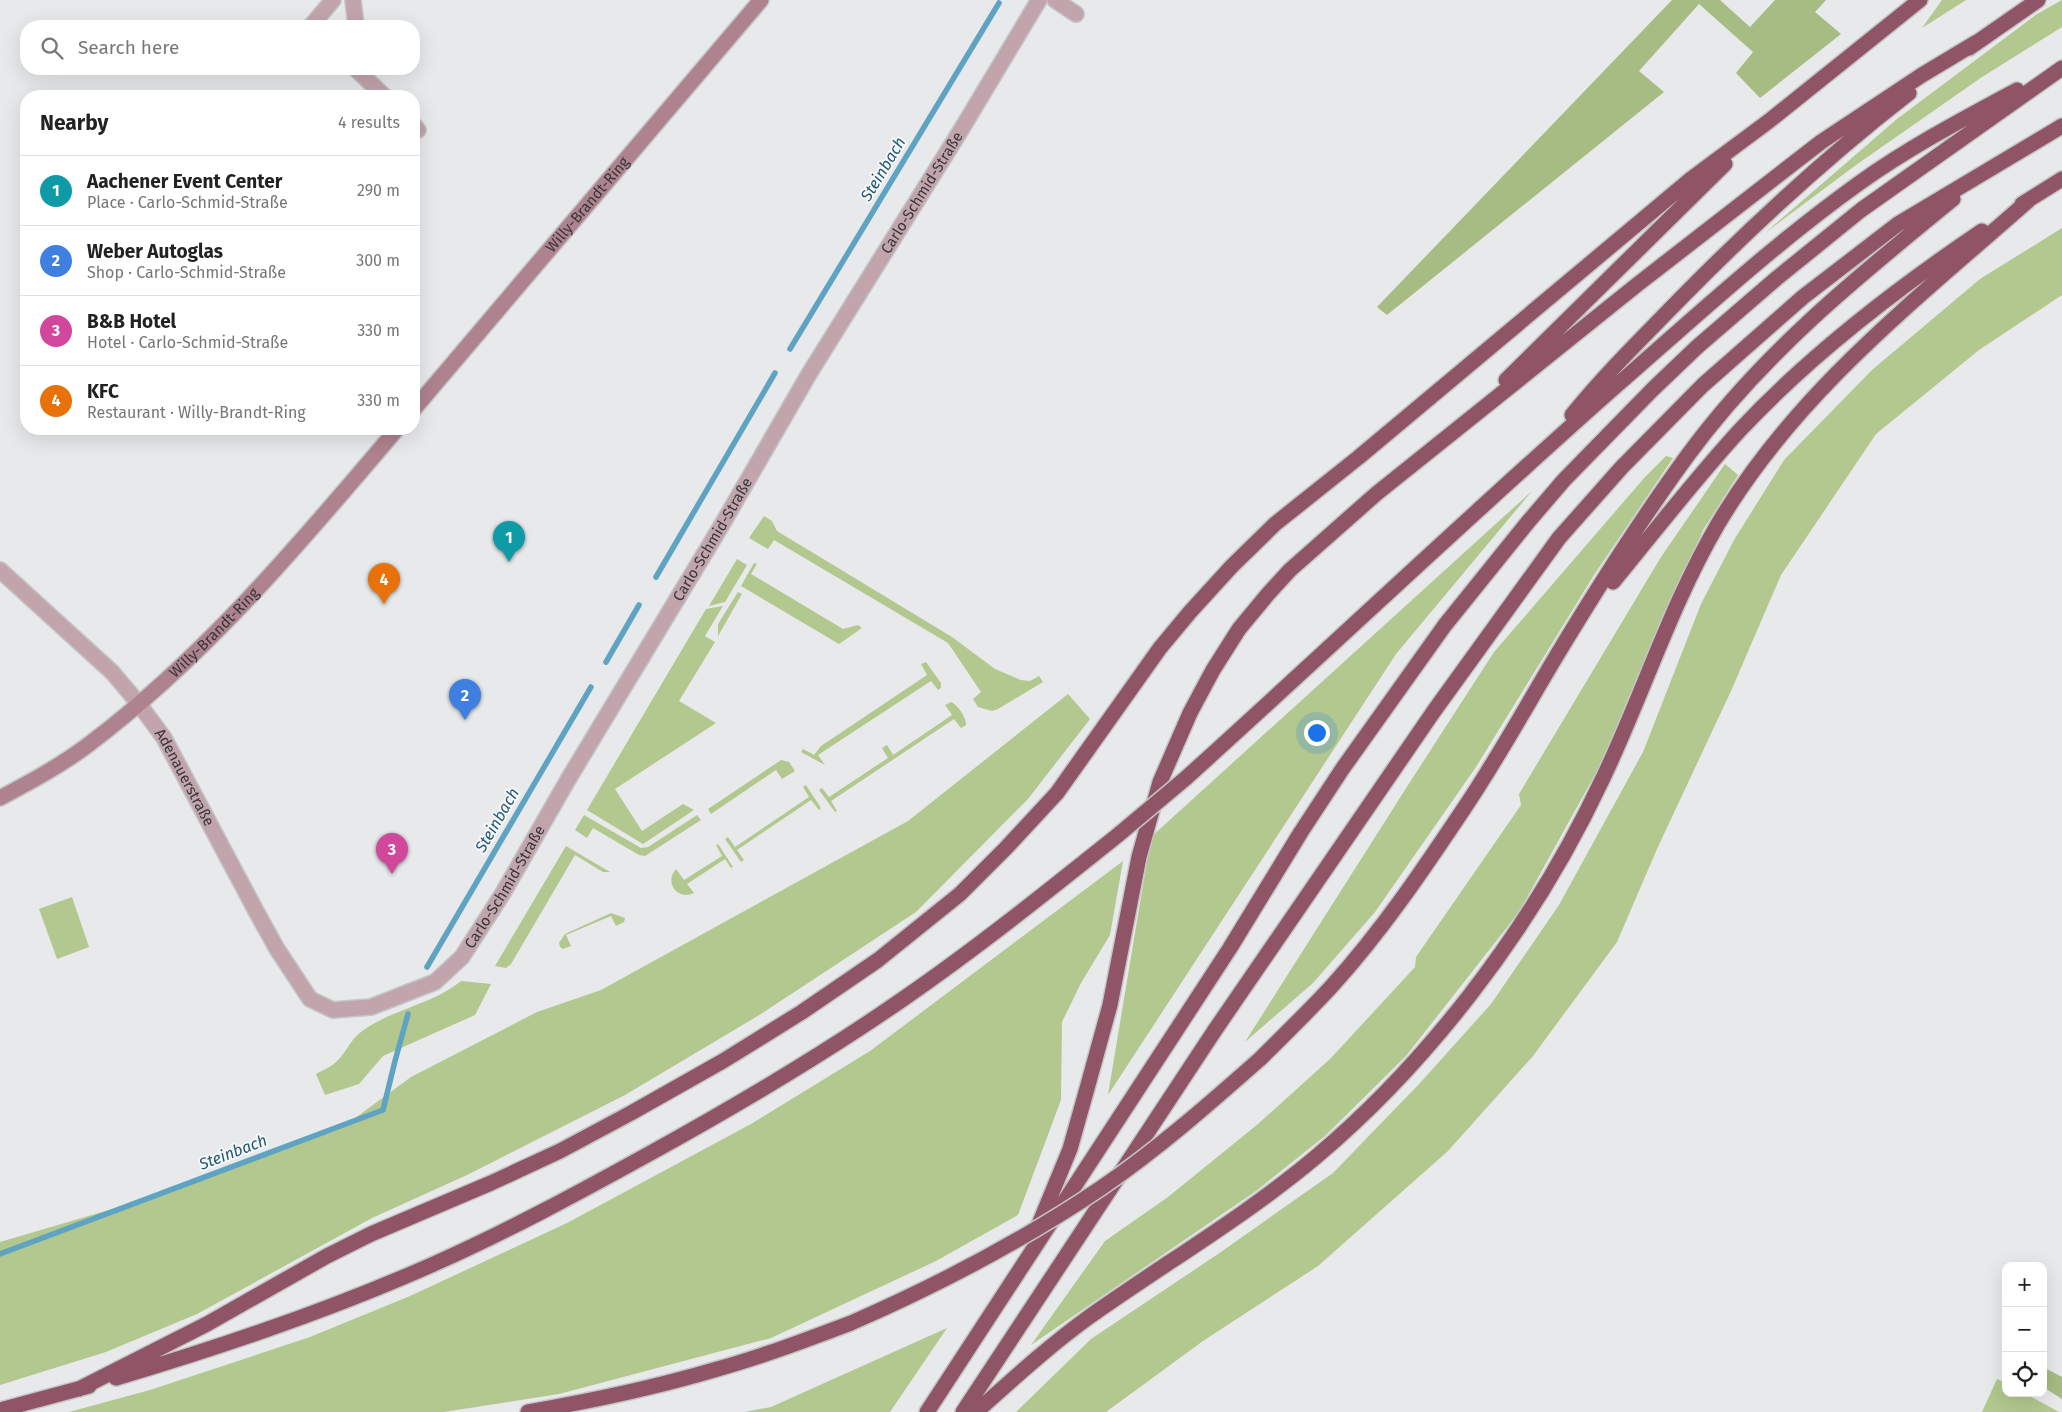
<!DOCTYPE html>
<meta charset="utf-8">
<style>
:root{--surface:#fff;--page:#f6f6f6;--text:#222;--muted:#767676;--line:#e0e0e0;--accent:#111827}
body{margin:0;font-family:"Fira Sans",sans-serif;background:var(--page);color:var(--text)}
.controls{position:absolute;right:15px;bottom:15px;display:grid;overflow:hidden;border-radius:10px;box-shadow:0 5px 20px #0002}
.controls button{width:45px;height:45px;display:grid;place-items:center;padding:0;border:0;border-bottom:1px solid var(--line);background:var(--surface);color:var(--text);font:25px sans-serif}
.you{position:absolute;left:1316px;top:732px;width:18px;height:18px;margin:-12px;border:4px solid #fff;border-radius:50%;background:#1a73e8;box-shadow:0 0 0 8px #1a73e833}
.badge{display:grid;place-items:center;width:32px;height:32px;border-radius:50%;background:var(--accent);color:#fff;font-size:16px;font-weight:700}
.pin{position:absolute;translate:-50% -41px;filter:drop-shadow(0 1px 2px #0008)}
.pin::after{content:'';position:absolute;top:26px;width:18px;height:15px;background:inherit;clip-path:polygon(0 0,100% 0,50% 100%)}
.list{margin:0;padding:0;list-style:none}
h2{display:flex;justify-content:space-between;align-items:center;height:65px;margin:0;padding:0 20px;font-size:21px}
h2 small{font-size:16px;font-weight:400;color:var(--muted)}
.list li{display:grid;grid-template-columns:32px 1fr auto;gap:15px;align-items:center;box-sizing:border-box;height:70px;padding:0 20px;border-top:1px solid var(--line)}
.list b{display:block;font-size:19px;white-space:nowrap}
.list p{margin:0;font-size:16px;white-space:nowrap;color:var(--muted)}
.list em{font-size:16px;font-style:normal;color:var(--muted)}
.icon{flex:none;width:28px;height:28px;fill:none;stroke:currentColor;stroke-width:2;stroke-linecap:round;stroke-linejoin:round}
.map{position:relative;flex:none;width:2062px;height:1412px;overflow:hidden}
.search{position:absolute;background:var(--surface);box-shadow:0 5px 20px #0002;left:20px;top:20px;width:400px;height:55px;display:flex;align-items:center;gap:12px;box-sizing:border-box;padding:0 18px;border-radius:20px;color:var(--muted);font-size:19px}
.panel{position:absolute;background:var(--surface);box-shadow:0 5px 20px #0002;left:20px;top:90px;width:400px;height:345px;border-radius:20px}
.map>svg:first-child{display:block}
.green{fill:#b2c88f}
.forest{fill:#a6bc82}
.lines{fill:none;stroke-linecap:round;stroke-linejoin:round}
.stream{stroke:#5fa3c2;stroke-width:5.5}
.street-casing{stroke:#c4c5c7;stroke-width:18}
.secondary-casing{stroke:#c4c5c7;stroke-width:18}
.highway-casing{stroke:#c4c5c7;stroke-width:18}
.street{stroke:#c2a4ac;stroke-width:15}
.secondary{stroke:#ae828e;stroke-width:15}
.highway{stroke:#905467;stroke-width:15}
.highway-bridge-casing{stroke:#c4c5c7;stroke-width:18;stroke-linecap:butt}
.highway-bridge{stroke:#905467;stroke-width:15}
.labels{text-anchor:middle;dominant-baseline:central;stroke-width:4;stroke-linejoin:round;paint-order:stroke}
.street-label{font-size:15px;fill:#363737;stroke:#f4f6f8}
.water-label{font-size:16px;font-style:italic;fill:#245971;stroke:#f4f6f8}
</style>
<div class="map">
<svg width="2062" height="1412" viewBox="0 0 2062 1412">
<rect width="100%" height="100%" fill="#e7e9eb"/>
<!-- green -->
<path class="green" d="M 1942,0 L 1966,0 L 1922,28 Z
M 2062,0 L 2062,27 L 1982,77 L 1856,165 L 1765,233 L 1897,119 L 2037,14 Z
M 2062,228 L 2062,295 L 1979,350 L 1876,434 L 1781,575 L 1731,691 L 1657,849 L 1617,942 L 1533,1056 L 1448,1151 L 1318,1266 L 1203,1341 L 1106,1412 L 1016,1412 L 1091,1339 L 1218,1254 L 1333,1173 L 1420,1083 L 1491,1004 L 1559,905 L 1643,752 L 1701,604 L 1734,540 L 1784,460 L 1872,370 L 1980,279 Z
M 1666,456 L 1673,458 L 1594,575 L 1476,767 L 1375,912 L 1313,983 L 1245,1042 L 1410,782 L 1494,652 L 1645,477 Z
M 1725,464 L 1738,475 L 1703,530 L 1603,760 L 1519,912 L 1406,1056 L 1325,1136 L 1256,1191 L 1031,1345 L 1105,1241 L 1168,1197 L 1258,1124 L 1331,1058 L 1415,967 L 1416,957 L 1521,805 L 1519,794 L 1661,557 Z
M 1532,491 L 1396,654 L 1108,1095 L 1151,837 Z
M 764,516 L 772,521 L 777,531 L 952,637 L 995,669 L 1021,680 L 1030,681 L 1039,676 L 1043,682 L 998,709 L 992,711 L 978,707 L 973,699 L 981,692 L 948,643 L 774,540 L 768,549 L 749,538 Z
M 737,559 L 747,565 L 725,602 L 709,606 Z
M 754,563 L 757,564 L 751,574 L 843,629 L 858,625 L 862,628 L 839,644 L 741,586 Z
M 738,592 L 742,594 L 718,636 L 718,624 Z
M 723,606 L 705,636 L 715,642 L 679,701 L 716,723 L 615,789 L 642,831 L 683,804 L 694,810 L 643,844 L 587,810 L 706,609 Z
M 926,662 L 941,683 L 941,688 L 938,690 L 931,681 L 818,755 L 825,765 L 801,752 L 803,749 L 814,755 L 821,746 L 927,675 L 921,664 Z
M 1068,694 L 1090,719 L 1028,799 L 916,912 L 761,1014 L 625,1095 L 467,1175 L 372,1218 L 197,1314 L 106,1352 L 0,1385 L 0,1242 L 170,1192 L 347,1124 L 411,1077 L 537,1012 L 601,990 L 908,821 Z
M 951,702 C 958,705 966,717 966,725 L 961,728 L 954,719 L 831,801 L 837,811 L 835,812 L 819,790 L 822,788 L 829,797 L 888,758 L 882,748 L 887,745 L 893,755 L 952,715 L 945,705 Z
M 781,760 L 789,762 L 795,771 L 782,779 L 776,770 L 711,814 L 708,809 Z
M 806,785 L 821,808 L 819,810 L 811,800 L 737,850 L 744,860 L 741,862 L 725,839 L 728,837 L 735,847 L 809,797 L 803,787 Z
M 584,815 L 641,848 L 648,847 L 697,815 L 701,820 L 645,856 L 639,855 L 593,828 L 587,838 L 575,830 Z
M 718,844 L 733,867 L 731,868 L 725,859 L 687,884 L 694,893 C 677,901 664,882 676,869 L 684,880 L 722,856 L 716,845 Z
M 566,846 L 610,872 L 603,872 L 575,855 L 511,964 L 506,968 L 495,966 Z
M 1123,861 L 1110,935 L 1081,983 L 1062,1022 L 1061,1100 L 1018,1215 L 936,1261 L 771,1338 L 559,1394 L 444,1412 L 69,1412 L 150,1390 L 310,1337 L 410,1296 L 567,1223 L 751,1124 L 870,1051 Z
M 72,897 L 89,947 L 57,959 L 39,909 Z
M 611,913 L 625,918 L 624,922 L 616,926 L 611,916 L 566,935 L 571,946 L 563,949 L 560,947 L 559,943 L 565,934 Z
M 461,981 L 491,984 L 475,1015 L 383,1056 L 359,1084 L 325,1095 L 316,1074 C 323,1070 331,1067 336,1062 C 346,1053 350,1040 361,1032 C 391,1009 432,1005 461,981 Z
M 947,1328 L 890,1412 L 745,1412 L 771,1407 Z
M 1997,1379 L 2006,1383 L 2006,1393 L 2024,1393 L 2059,1412 L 1982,1412 Z"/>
<!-- forest -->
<path class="forest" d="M 1672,0 L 1720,0 L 1750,27 L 1775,0 L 1826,0 L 1815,12 L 1841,34 L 1760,98 L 1736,73 L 1753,52 L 1699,4 L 1639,71 L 1664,92 L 1387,315 L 1377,307 Z
M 2043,1367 L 2062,1377 L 2062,1399 L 2043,1387 Z"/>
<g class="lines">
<!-- stream -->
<path class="stream" d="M 790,349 L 999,3
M 656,577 L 775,373
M 606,662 L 639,605
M 427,967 L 591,687
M 0,1254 L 383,1110 L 395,1061 L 408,1014"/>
<!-- street casing -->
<g class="street-casing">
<g id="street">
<path d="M 353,0 L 356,26"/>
<path d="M 1055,0 L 1076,14"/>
<path d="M 311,26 L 333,0"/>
<path d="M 356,69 L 384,96"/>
<path d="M 414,125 L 418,130"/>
<path id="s1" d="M 0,570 L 112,672 L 139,704 L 164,738 L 256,911 L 277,949 L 310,999 L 333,1010 L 371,1007 L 435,982 L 462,957 L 503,893 L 569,778 L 720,528 L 809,374 L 961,130 L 1039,0"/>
</g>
</g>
<!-- secondary casing -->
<g class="secondary-casing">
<g id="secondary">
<path id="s2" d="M 414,409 L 761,0"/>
<path id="s3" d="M 0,798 C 30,782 60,766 88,745 C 206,656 302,541 397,429"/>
</g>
</g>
<!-- highway casing -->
<g class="highway-casing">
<path id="highway" d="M 1969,48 L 2038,0
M 2022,204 L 2062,179
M 1506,380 L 1725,164
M 1572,415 C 1606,373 1645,335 1683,296 C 1754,224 1829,155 1909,93
M 1613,582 C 1655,531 1695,479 1740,430 C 1811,354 1896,289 1982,231
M 1186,778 C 1330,648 1471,514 1616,386 C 1695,317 1773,245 1858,184 C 1908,148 1963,119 2017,90
M 1260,1059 C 1284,1035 1308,1012 1331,987 C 1382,931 1425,867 1467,804 C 1499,756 1527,705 1557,655 C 1598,587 1641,519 1688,455 C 1761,355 1857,277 1953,199
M 1035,1234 L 1070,1149 L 1088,1085 L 1110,1005 L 1139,857 L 1160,782 L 1190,713 L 1213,670 L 1239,629 L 1268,594 L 1290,570 L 1376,494 L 1638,284 L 1821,142 L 1922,75 L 1977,42
M 116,1378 C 224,1346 333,1309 436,1263 C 508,1231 578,1193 647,1155 C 734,1107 821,1056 903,999 C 977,948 1048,891 1118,835
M 79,1389 L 207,1324 L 327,1256 L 371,1234 L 491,1183 L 560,1151 L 631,1113 L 723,1061 L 802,1012 L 878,960 L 960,894 L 1006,848 L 1057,793 L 1160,648 L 1190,612 L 1232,566 L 1275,524 L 1359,457 L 1691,179 L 1769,121 L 1920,0
M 0,1410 L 89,1386
M 528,1412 C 591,1401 653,1388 714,1370 C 761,1357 806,1340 851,1323
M 927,1412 L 1230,948 L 1301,832 L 1343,768 L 1445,625 L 1528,522 L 1564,480 L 1653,389 L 1697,347 L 1777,278 L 1861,210 L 2062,68
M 963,1412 L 1215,1030 L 1434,711 L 1559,538 L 1622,467 L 1703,385 L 1803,297 L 1898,224 L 2062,126
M 976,1412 C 1013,1379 1049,1346 1089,1317 C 1165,1263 1246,1216 1317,1156 C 1374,1108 1425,1053 1470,995 C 1522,928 1567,855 1603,778 C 1643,694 1671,604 1718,524 C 1796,392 1917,299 2030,199"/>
</g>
<!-- street -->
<use href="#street" class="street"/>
<!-- secondary -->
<use href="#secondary" class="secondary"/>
<!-- highway -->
<use href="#highway" class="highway"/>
<!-- highway-bridge casing -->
<g class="highway-bridge-casing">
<path id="highway-bridge" d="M 1118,835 L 1186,778
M 851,1323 C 938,1285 1022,1241 1101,1188 C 1158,1149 1209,1104 1260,1059"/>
</g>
<!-- highway-bridge -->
<use href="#highway-bridge" class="highway-bridge"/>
</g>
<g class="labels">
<!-- street labels -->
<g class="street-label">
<text stroke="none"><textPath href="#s1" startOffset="1596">Carlo-Schmid-Straße</textPath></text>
<text stroke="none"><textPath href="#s2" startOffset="268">Willy-Brandt-Ring</textPath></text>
<text stroke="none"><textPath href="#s1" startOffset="1191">Carlo-Schmid-Straße</textPath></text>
<text stroke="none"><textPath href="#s3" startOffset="272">Willy-Brandt-Ring</textPath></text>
<text stroke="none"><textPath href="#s1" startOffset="280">Adenauerstraße</textPath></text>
<text stroke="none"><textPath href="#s1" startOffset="786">Carlo-Schmid-Straße</textPath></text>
</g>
<!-- water labels -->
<g class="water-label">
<text transform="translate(883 169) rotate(-59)">Steinbach</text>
<text transform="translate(497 820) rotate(-60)">Steinbach</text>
<text transform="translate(233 1152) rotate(-21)">Steinbach</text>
</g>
</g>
</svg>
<div class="controls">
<button>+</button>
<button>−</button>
<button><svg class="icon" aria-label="locate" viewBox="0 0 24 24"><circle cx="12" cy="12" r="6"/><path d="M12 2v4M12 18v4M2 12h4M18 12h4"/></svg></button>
</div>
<div class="you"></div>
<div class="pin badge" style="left:509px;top:562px;background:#0f9aa8">1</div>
<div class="pin badge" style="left:465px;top:720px;background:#3f7fe0">2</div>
<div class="pin badge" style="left:392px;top:874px;background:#d1479c">3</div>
<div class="pin badge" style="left:384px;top:604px;background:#e8710a">4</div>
<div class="search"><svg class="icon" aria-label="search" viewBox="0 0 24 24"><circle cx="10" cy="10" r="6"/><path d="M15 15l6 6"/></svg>Search here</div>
<section class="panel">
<h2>Nearby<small>4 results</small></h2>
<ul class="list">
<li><span class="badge" style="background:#0f9aa8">1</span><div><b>Aachener Event Center</b><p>Place · Carlo-Schmid-Straße</p></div><em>290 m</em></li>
<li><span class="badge" style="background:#3f7fe0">2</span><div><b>Weber Autoglas</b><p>Shop · Carlo-Schmid-Straße</p></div><em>300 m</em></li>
<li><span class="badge" style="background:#d1479c">3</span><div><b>B&amp;B Hotel</b><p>Hotel · Carlo-Schmid-Straße</p></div><em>330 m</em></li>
<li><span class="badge" style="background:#e8710a">4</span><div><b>KFC</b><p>Restaurant · Willy-Brandt-Ring</p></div><em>330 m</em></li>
</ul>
</section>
</div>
